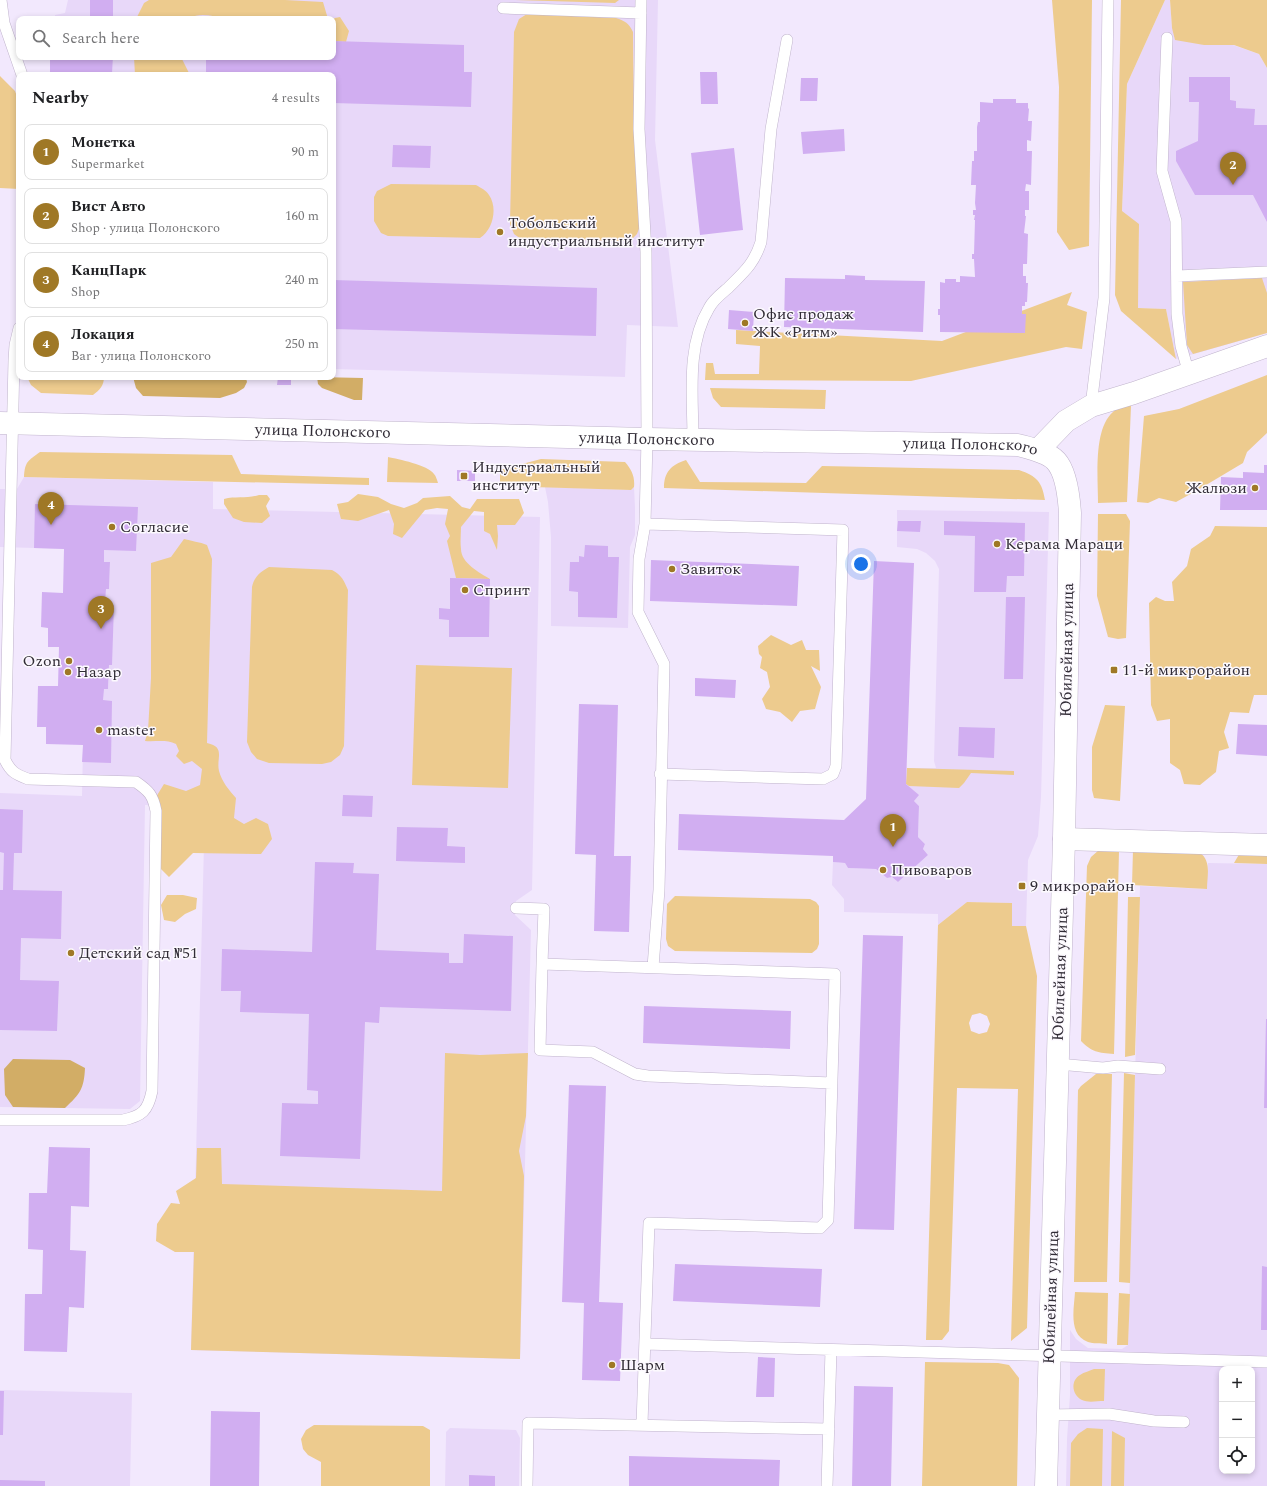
<!DOCTYPE html>
<meta charset="utf-8">
<style>
:root{--surface:#fff;--page:#f2f2f2;--text:#202124;--muted:#757577;--line:#e0e0e0;--accent:#9f7826}
body{margin:0;font-family:Spectral,serif;background:var(--page);color:var(--text)}
.controls{position:absolute;right:12px;bottom:12px;display:grid;overflow:hidden;border-radius:8px;box-shadow:0 2px 6px #0003}
.controls button{width:36px;height:36px;display:grid;place-items:center;padding:0;border:0;border-bottom:1px solid var(--line);background:var(--surface);color:var(--text);font:20px sans-serif}
.you{position:absolute;left:861px;top:564px;width:14px;height:14px;margin:-10px;border:3px solid #fff;border-radius:50%;background:#1a73e8;box-shadow:0 0 0 6px #1a73e833}
.badge{display:grid;place-items:center;width:26px;height:26px;border-radius:50%;background:var(--accent);color:#fff;font-size:13px;font-weight:700}
.pin{position:absolute;translate:-50% -33px;filter:drop-shadow(0 1px 2px #0008)}
.pin::after{content:'';position:absolute;top:21px;width:14px;height:12px;background:inherit;clip-path:polygon(0 0,100% 0,50% 100%)}
.list{margin:0;padding:0;list-style:none}
h2{display:flex;justify-content:space-between;align-items:center;height:52px;margin:0;padding:0 16px;font-size:17px}
h2 small{font-size:13px;font-weight:400;color:var(--muted)}
.list li{display:grid;grid-template-columns:26px 1fr auto;gap:12px;align-items:center;box-sizing:border-box;height:56px;margin:0 8px 8px;padding:0 8px;border:1px solid var(--line);border-radius:8px}
.list b{display:block;font-size:15px;white-space:nowrap}
.list p{margin:0;font-size:13px;white-space:nowrap;color:var(--muted)}
.list em{font-size:13px;font-style:normal;color:var(--muted)}
.icon{flex:none;width:22px;height:22px;fill:none;stroke:currentColor;stroke-width:2;stroke-linecap:round;stroke-linejoin:round}
.map{position:relative;flex:none;width:1267px;height:1486px;overflow:hidden}
.search{position:absolute;background:var(--surface);box-shadow:0 2px 6px #0003;left:16px;top:16px;width:320px;height:44px;display:flex;align-items:center;gap:10px;box-sizing:border-box;padding:0 14px;border-radius:8px;color:var(--muted);font-size:15px}
.panel{position:absolute;background:var(--surface);box-shadow:0 2px 6px #0003;left:16px;top:72px;width:320px;height:308px;border-radius:8px}
.map>svg:first-child{display:block}
.built{fill:#e8d8f9;fill-rule:evenodd}
.green{fill:#edcb8e;fill-rule:evenodd}
.forest{fill:#d2ad66}
.building{fill:#d1aef1}
.lines{fill:none;stroke-linecap:round;stroke-linejoin:round}
.lane-casing{stroke:#c0b4cc;stroke-width:12}
.street-casing{stroke:#c0b4cc;stroke-width:23}
.secondary-casing{stroke:#c0b4cc;stroke-width:23}
.lane{stroke:#fff;stroke-width:11}
.street{stroke:#fff;stroke-width:22}
.secondary{stroke:#fff;stroke-width:22}
.poi-dot{fill:#9f7826;stroke:#fcf9fe;stroke-width:1.5}
.labels{text-anchor:middle;dominant-baseline:central;stroke-width:3;stroke-linejoin:round;paint-order:stroke}
.poi-label{font-size:16px;fill:#312c36;stroke:#fcf9fe;text-anchor:start}
.street-label{font-size:16px;fill:#312c36;stroke:#fcf9fe}
</style>
<div class="map">
<svg width="1267" height="1486" viewBox="0 0 1267 1486">
<rect width="100%" height="100%" fill="#f2e8fd"/>
<!-- built -->
<path class="built" d="M 68,0 L 90,0 L 90,19 L 55,19 L 55,15 L 65,13 Z
M 113,0 L 658,0 L 655,140 L 678,327 L 627,325 L 625,377 L 333,369 L 333,75 L 112,75 L 113,57 L 333,57 L 333,19 L 113,19 Z
M 1165,0 L 1170,0 L 1172,28 L 1204,45 L 1233,45 L 1259,54 L 1267,68 L 1267,333 L 1176,359 L 1166,309 L 1138,308 L 1139,225 L 1122,212 L 1127,84 Z
M 24,477 L 213,482 L 213,509 L 540,517 L 532,890 L 516,901 L 515,915 L 531,930 L 520,1359 L 191,1350 L 205,806 L 145,805 L 140,1101 L 130,1109 L 0,1107 L 0,793 L 82,796 L 84,700 L 104,689 L 108,689 L 109,665 L 89,605 L 105,605 L 106,589 L 109,588 L 110,562 L 104,562 L 104,550 L 0,547 L 0,489 L 17,489 Z
M 545,487 L 631,490 L 634,487 L 635,508 L 635,535 L 630,547 L 628,628 L 551,626 L 551,537 L 548,502 Z
M 897,510 L 1049,512 L 1041,797 L 1038,836 L 1028,860 L 1026,926 L 1012,926 L 1012,903 L 967,902 L 938,925 L 938,914 L 844,912 L 844,899 L 832,885 L 833,862 L 845,863 L 848,868 L 876,869 L 887,878 L 892,877 L 898,882 L 928,855 L 923,849 L 925,844 L 918,837 L 919,806 L 914,801 L 918,795 L 906,784 L 907,768 L 936,768 L 934,761 L 939,569 L 935,561 L 926,553 L 917,549 L 897,547 Z
M 1208,863 L 1267,864 L 1267,1486 L 1066,1486 L 1067,1439 L 1070,1395 L 1070,1330 L 1076,1339 L 1088,1348 L 1122,1349 L 1128,1345 L 1140,886 L 1206,889 ZM 1222,1369 L 1252,1369 L 1252,1471 L 1222,1471 Z
M 0,1390 L 132,1393 L 130,1486 L 0,1486 Z
M 450,1428 L 516,1430 L 520,1438 L 519,1486 L 445,1486 L 446,1437 L 446,1432 Z"/>
<!-- green -->
<path class="green" d="M 149,0 L 285,0 L 323,2 L 328,19 L 224,19 C 214,16 198,12 190,19 L 136,19 L 144,3 Z
M 515,0 L 619,0 L 615,3 Z
M 1052,0 L 1092,0 L 1089,246 L 1069,250 L 1057,232 L 1059,87 Z
M 1121,0 L 1165,0 L 1127,84 L 1122,211 L 1139,224 L 1138,308 L 1166,309 L 1176,359 L 1121,311 L 1115,295 Z
M 1170,0 L 1267,0 L 1267,68 L 1259,54 L 1234,45 L 1204,45 L 1175,40 L 1172,28 Z
M 527,14 L 616,18 C 625,21 629,23 633,32 L 634,127 L 640,226 L 637,234 L 630,241 L 521,239 L 514,234 L 510,224 L 514,32 L 519,19 Z
M 340,17 L 349,31 L 346,42 L 333,41 L 333,19 L 330,19 Z
M 134,57 L 181,57 L 190,75 L 135,75 Z
M 0,76 L 15,91 L 19,102 L 19,189 L 0,188 Z
M 391,184 L 476,185 C 481,188 486,190 489,195 C 498,208 493,230 480,238 L 388,236 L 381,233 L 374,221 L 374,197 L 377,191 Z
M 1262,278 L 1267,293 L 1267,333 L 1193,354 L 1187,345 L 1183,282 Z
M 1072,292 L 1067,305 L 1087,312 L 1082,349 L 1066,347 L 911,381 L 705,380 L 706,363 L 713,363 L 715,374 L 759,374 L 760,346 L 736,344 L 736,330 L 942,341 Z
M 1267,375 L 1267,433 L 1247,452 L 1243,463 L 1196,491 L 1176,502 L 1159,498 L 1148,503 L 1137,502 L 1144,416 L 1179,409 Z
M 27,377 L 104,377 C 104,385 100,390 93,395 L 41,393 L 31,385 Z
M 710,388 L 826,390 L 825,409 L 721,407 L 713,398 Z
M 1126,403 L 1131,406 L 1127,502 L 1098,503 C 1098,478 1093,429 1113,412 C 1116,408 1122,406 1126,403 Z
M 40,452 L 232,455 L 241,474 L 369,478 L 369,485 L 24,477 C 25,461 28,461 40,452 Z
M 388,457 C 398,459 428,465 434,474 C 436,476 437,480 438,483 L 387,482 Z
M 541,459 L 625,462 C 632,470 635,477 634,487 L 631,490 L 500,486 L 500,470 Z
M 686,460 L 700,482 L 806,483 L 822,466 L 1019,470 C 1037,476 1042,482 1045,500 L 664,488 C 664,472 671,465 686,460 Z
M 358,494 L 378,497 L 391,504 L 404,508 L 417,503 L 423,498 L 450,496 L 462,507 L 470,509 L 477,499 L 519,499 L 524,513 L 515,525 L 497,525 L 498,536 L 497,550 L 490,534 L 484,531 L 484,512 L 474,511 L 461,527 C 461,534 460,541 461,549 C 461,563 480,573 490,579 L 456,578 L 447,541 L 450,536 L 445,524 L 448,509 L 437,508 L 425,510 L 402,538 L 393,534 L 394,524 L 389,510 L 358,521 L 341,519 L 337,504 L 348,502 Z
M 259,495 L 267,495 L 270,499 L 266,506 L 270,516 L 262,523 L 244,522 L 233,518 L 224,504 L 224,499 C 236,496 247,499 259,495 Z
M 1098,514 L 1126,514 L 1130,521 L 1126,638 L 1118,639 L 1108,637 L 1097,596 Z
M 1215,526 L 1267,527 L 1267,695 L 1254,695 L 1249,713 L 1230,712 L 1224,732 L 1229,748 L 1219,751 L 1216,772 L 1200,785 L 1184,784 L 1180,770 L 1170,763 L 1170,719 L 1157,721 L 1151,705 L 1149,603 L 1156,597 L 1165,601 L 1174,601 L 1172,582 L 1187,566 L 1191,549 L 1210,536 Z
M 184,539 C 191,541 200,542 207,545 L 212,559 L 207,743 C 226,747 216,758 219,771 C 222,782 229,790 236,798 L 234,818 L 244,824 L 256,818 L 268,824 L 272,839 L 261,854 L 193,853 L 169,877 L 158,866 L 156,797 L 164,784 L 186,791 L 200,785 L 202,769 L 192,761 L 184,764 L 176,756 L 179,751 L 176,744 C 166,739 156,742 145,741 L 148,731 L 151,678 L 151,563 L 171,557 Z
M 269,567 L 332,570 C 342,575 344,581 348,590 L 344,746 L 340,755 L 331,762 L 322,764 L 269,763 L 257,759 L 251,752 L 247,742 L 252,587 C 254,577 260,572 269,567 Z
M 771,635 L 791,645 L 802,640 L 806,650 L 819,650 L 820,671 L 811,666 L 821,687 L 815,709 L 800,711 L 792,722 L 780,712 L 766,709 L 762,699 L 770,687 L 767,672 L 760,668 L 762,657 L 759,654 L 758,646 Z
M 416,665 L 512,668 L 508,788 L 412,785 Z
M 1105,705 L 1125,706 L 1120,801 L 1094,798 L 1092,790 L 1092,747 Z
M 907,768 L 1014,771 L 1014,775 L 971,773 L 964,783 L 959,788 L 909,786 L 906,784 Z
M 1099,850 L 1119,851 L 1114,1054 C 1098,1053 1092,1052 1081,1041 L 1087,866 L 1091,857 Z
M 1133,850 L 1199,852 C 1212,861 1207,875 1207,889 L 1132,885 Z
M 1241,851 L 1267,852 L 1267,864 L 1234,863 Z
M 167,895 L 183,895 L 197,898 L 196,909 L 185,914 L 175,922 L 164,920 L 161,905 Z
M 675,896 L 810,899 L 816,902 L 819,906 L 819,944 L 817,949 L 812,953 L 675,951 L 668,946 L 666,939 L 667,904 Z
M 1128,897 L 1140,897 L 1135,1055 L 1125,1057 Z
M 967,902 L 1012,903 L 1012,926 L 1026,926 L 1037,976 L 1027,1328 L 1011,1341 L 1018,1089 L 957,1088 L 949,1331 L 942,1340 L 926,1340 L 938,925 ZM 980,1013 L 987,1016 L 990,1024 L 987,1032 L 979,1034 L 971,1031 L 969,1023 L 972,1015 Z
M 445,1053 L 480,1055 L 528,1053 L 526,1116 L 519,1151 L 524,1176 L 520,1359 L 191,1350 L 194,1252 L 175,1252 L 156,1241 L 157,1224 L 171,1203 L 180,1204 L 176,1191 L 196,1178 L 197,1148 L 221,1148 L 222,1184 L 442,1191 Z
M 1124,1073 L 1135,1075 L 1130,1283 L 1119,1282 Z
M 1096,1074 L 1112,1074 L 1107,1282 L 1074,1282 L 1078,1090 L 1081,1086 Z
M 1075,1292 L 1108,1293 L 1107,1344 C 1101,1343 1093,1344 1088,1342 C 1068,1335 1074,1309 1075,1292 Z
M 1119,1293 L 1130,1294 L 1128,1345 L 1117,1345 Z
M 925,1362 L 998,1363 L 1009,1365 L 1019,1378 L 1017,1486 L 922,1486 Z
M 1094,1369 L 1105,1369 L 1104,1401 C 1097,1401 1088,1403 1082,1400 C 1072,1395 1070,1381 1080,1375 C 1084,1372 1090,1371 1094,1369 Z
M 314,1425 L 423,1426 L 430,1430 L 430,1486 L 321,1486 L 321,1462 L 308,1455 L 303,1449 L 301,1439 L 306,1430 Z
M 1087,1428 L 1103,1429 L 1102,1486 L 1070,1486 L 1071,1443 L 1078,1434 Z
M 1112,1431 L 1125,1438 L 1124,1486 L 1111,1486 Z"/>
<!-- forest -->
<path class="forest" d="M 133,377 L 242,377 L 246,378 L 247,382 L 244,388 L 236,393 L 220,398 L 143,396 L 136,388 Z
M 317,377 L 363,378 L 362,400 L 354,400 L 322,388 L 318,384 Z
M 13,1059 L 70,1060 L 85,1068 C 84,1089 80,1094 65,1108 L 13,1107 L 5,1095 L 4,1069 Z"/>
<!-- building -->
<path class="building" d="M 90,0 L 113,0 L 113,19 L 90,19 Z
M 333,41 L 464,45 L 464,72 L 472,72 L 471,107 L 333,103 L 333,75 L 206,75 L 206,57 L 333,57 Z
M 50,57 L 113,57 L 112,75 L 50,75 Z
M 700,72 L 717,72 L 718,104 L 701,104 Z
M 1189,77 L 1230,77 L 1230,100 L 1236,101 L 1236,108 L 1255,109 L 1254,125 L 1267,125 L 1267,222 L 1253,195 L 1195,195 L 1176,161 L 1176,151 L 1198,141 L 1199,102 L 1189,102 Z
M 801,78 L 818,78 L 817,101 L 800,101 Z
M 993,99 L 1016,99 L 1016,103 L 1028,103 L 1028,108 L 1029,109 L 1028,121 L 1032,121 L 1031,141 L 1027,140 L 1027,151 L 1032,151 L 1031,185 L 1026,184 L 1025,191 L 1029,191 L 1029,210 L 1025,210 L 1025,216 L 1026,216 L 1024,233 L 1028,234 L 1027,264 L 1023,264 L 1023,276 L 1026,276 L 1026,283 L 1028,283 L 1027,302 L 1025,302 L 1025,306 L 1022,306 L 1022,314 L 1026,314 L 1025,333 L 940,332 L 940,315 L 938,315 L 938,309 L 940,309 L 940,282 L 945,283 L 945,279 L 956,279 L 956,282 L 960,282 L 960,276 L 975,277 L 974,259 L 972,259 L 972,254 L 974,254 L 975,220 L 974,220 L 975,215 L 973,215 L 973,210 L 976,210 L 975,203 L 976,185 L 971,185 L 972,161 L 974,161 L 974,151 L 977,151 L 977,127 L 978,122 L 980,122 L 980,102 L 993,103 Z
M 844,129 L 845,151 L 803,154 L 801,132 Z
M 393,145 L 431,146 L 430,168 L 392,167 Z
M 734,148 L 743,230 L 700,235 L 691,153 Z
M 845,275 L 865,276 L 865,280 L 925,281 L 923,332 L 784,327 L 785,278 L 845,279 Z
M 333,280 L 597,288 L 596,336 L 333,329 Z
M 729,310 L 754,312 L 753,331 L 728,329 Z
M 278,377 L 291,377 L 291,385 L 277,385 Z
M 1264,465 L 1267,465 L 1267,510 L 1220,510 L 1221,477 L 1243,478 L 1243,472 L 1264,473 Z
M 457,470 L 475,471 L 475,481 L 457,481 Z
M 35,504 L 138,507 L 136,551 L 104,550 L 104,562 L 110,562 L 109,589 L 106,589 L 105,605 L 114,605 L 112,665 L 109,665 L 108,689 L 104,689 L 103,700 L 112,701 L 111,763 L 82,762 L 83,745 L 46,744 L 46,727 L 37,727 L 38,686 L 58,686 L 59,647 L 48,647 L 48,628 L 41,627 L 42,592 L 63,593 L 64,549 L 34,548 Z
M 898,521 L 921,521 L 920,532 L 897,531 Z
M 944,521 L 1025,523 L 1024,576 L 1007,576 L 1006,592 L 974,592 L 975,536 L 944,535 Z
M 585,545 L 608,546 L 608,557 L 619,557 L 617,618 L 578,617 L 578,592 L 569,591 L 570,562 L 579,562 L 579,556 L 584,557 Z
M 651,560 L 799,566 L 797,606 L 650,601 Z
M 874,561 L 914,563 L 906,784 L 919,795 L 914,801 L 919,806 L 918,837 L 925,844 L 923,849 L 928,855 L 898,882 L 892,877 L 887,878 L 876,869 L 848,868 L 845,863 L 833,862 L 833,856 L 678,850 L 679,814 L 844,820 L 866,799 Z
M 450,578 L 490,579 L 489,637 L 449,637 L 449,620 L 439,619 L 439,608 L 450,609 Z
M 1006,597 L 1025,597 L 1023,679 L 1004,679 Z
M 695,678 L 736,680 L 735,698 L 695,696 Z
M 579,704 L 618,705 L 614,856 L 631,856 L 629,932 L 594,931 L 596,855 L 575,854 Z
M 1238,724 L 1267,725 L 1267,756 L 1236,754 Z
M 959,727 L 995,728 L 994,758 L 958,756 Z
M 343,795 L 373,796 L 372,817 L 342,816 Z
M 0,809 L 23,810 L 22,853 L 14,853 L 13,890 L 62,891 L 61,939 L 21,938 L 20,980 L 59,981 L 57,1031 L 0,1030 L 0,890 L 3,890 L 4,853 L 0,852 Z
M 397,827 L 448,828 L 447,846 L 465,847 L 465,863 L 396,861 Z
M 315,862 L 354,863 L 353,873 L 379,874 L 376,950 L 449,953 L 449,963 L 463,963 L 464,934 L 513,936 L 511,1011 L 380,1007 L 379,1023 L 365,1022 L 360,1159 L 280,1156 L 282,1103 L 318,1104 L 318,1091 L 307,1090 L 309,1014 L 240,1012 L 241,991 L 221,991 L 222,949 L 312,952 Z
M 863,935 L 903,936 L 894,1230 L 854,1229 Z
M 644,1006 L 791,1011 L 790,1049 L 643,1043 Z
M 1266,1019 L 1267,1019 L 1267,1108 L 1264,1108 Z
M 569,1085 L 606,1086 L 599,1302 L 623,1303 L 620,1381 L 582,1380 L 584,1303 L 562,1302 Z
M 49,1147 L 90,1148 L 89,1207 L 71,1206 L 70,1250 L 86,1251 L 84,1308 L 69,1307 L 67,1352 L 24,1351 L 25,1294 L 42,1294 L 43,1250 L 28,1249 L 29,1193 L 47,1193 Z
M 675,1264 L 822,1269 L 820,1307 L 673,1301 Z
M 1262,1266 L 1267,1267 L 1267,1330 L 1261,1330 Z
M 758,1357 L 775,1358 L 774,1397 L 756,1397 Z
M 854,1386 L 893,1387 L 891,1486 L 852,1486 Z
M 0,1391 L 4,1391 L 3,1435 L 0,1435 Z
M 211,1411 L 260,1412 L 259,1486 L 210,1486 Z
M 629,1456 L 780,1460 L 779,1486 L 629,1486 Z
M 469,1475 L 495,1476 L 495,1486 L 469,1486 Z
M 0,1480 L 45,1481 L 45,1486 L 0,1486 Z"/>
<g class="lines">
<!-- lane casing -->
<g class="lane-casing">
<path id="lane" d="M 1,0 L 4,23 L 22,75
M 641,0 L 639,129 L 646,252 L 647,439 L 645,524 L 639,559 L 638,612 L 664,664 L 659,890 L 653,967
M 503,8 L 641,13
M 1167,38 L 1162,171 L 1176,221 L 1177,314 L 1181,346 L 1189,374
M 1177,276 L 1267,272
M 1091,406 L 1104,298 L 1108,0
M 693,439 C 693,397 686,346 709,308 C 713,300 721,294 728,288 C 744,272 754,264 761,242 L 771,129 L 787,40
M 645,524 L 843,530 L 836,766 L 833,774 L 823,779 L 660,774
M 516,908 L 544,909 L 542,964 L 835,974 L 828,1220 L 820,1228 L 649,1223 L 642,1424
M 542,964 L 540,1050 L 593,1052 L 635,1074 L 648,1076 L 832,1083
M 1058,1064 L 1103,1068 L 1118,1066 L 1160,1069
M 0,1120 L 123,1120 C 142,1116 148,1111 152,1091 L 156,811 C 153,795 149,791 136,782 L 28,779 C 15,774 11,772 5,760 L 14,360 L 15,345 L 19,328
M 645,1344 L 1267,1362
M 1048,1415 L 1109,1414 L 1154,1421 L 1184,1422
M 527,1486 L 528,1423 L 829,1429
M 827,1486 L 831,1350"/>
</g>
<!-- street casing -->
<g class="street-casing">
<path id="street" d="M 1038,450 L 1066,421 L 1091,406 L 1134,393 L 1267,346
M 1064,839 L 1267,845"/>
</g>
<!-- secondary casing -->
<g class="secondary-casing">
<g id="secondary">
<path id="s1" d="M 0,423 L 647,439 L 1018,445 C 1029,448 1048,452 1056,461 C 1066,472 1069,498 1070,513 L 1064,839 L 1046,1486"/>
</g>
</g>
<!-- lane -->
<use href="#lane" class="lane"/>
<!-- street -->
<use href="#street" class="street"/>
<!-- secondary -->
<use href="#secondary" class="secondary"/>
</g>
<!-- markers -->
<g class="poi-dot">
<circle cx="500" cy="232" r="4"/>
<circle cx="745" cy="323" r="4"/>
<rect x="460" y="472" width="8" height="8" rx="2"/>
<circle cx="1255" cy="488" r="4"/>
<circle cx="112" cy="527" r="4"/>
<circle cx="997" cy="544" r="4"/>
<circle cx="672" cy="569" r="4"/>
<circle cx="465" cy="590" r="4"/>
<circle cx="69" cy="661" r="4"/>
<rect x="1110" y="666" width="8" height="8" rx="2"/>
<circle cx="68" cy="672" r="4"/>
<circle cx="99" cy="730" r="4"/>
<circle cx="883" cy="870" r="4"/>
<rect x="1018" y="882" width="8" height="8" rx="2"/>
<circle cx="71" cy="953" r="4"/>
<circle cx="612" cy="1365" r="4"/>
</g>
<g class="labels">
<!-- poi labels -->
<g class="poi-label">
<text x="508" y="223">Тобольский<tspan x="508" dy="18">индустриальный институт</tspan></text>
<text x="753" y="314">Офис продаж<tspan x="753" dy="18">ЖК «Ритм»</tspan></text>
<text x="472" y="467">Индустриальный<tspan x="472" dy="18">институт</tspan></text>
<text x="1247" y="488" text-anchor="end">Жалюзи</text>
<text x="120" y="527">Согласие</text>
<text x="1005" y="544">Керама Мараци</text>
<text x="680" y="569">Завиток</text>
<text x="473" y="590">Спринт</text>
<text x="61" y="661" text-anchor="end">Ozon</text>
<text x="1122" y="670">11-й микрорайон</text>
<text x="76" y="672">Назар</text>
<text x="107" y="730">master</text>
<text x="891" y="870">Пивоваров</text>
<text x="1030" y="886">9 микрорайон</text>
<text x="79" y="953">Детский сад №51</text>
<text x="620" y="1365">Шарм</text>
</g>
<!-- street labels -->
<g class="street-label">
<text stroke="none"><textPath href="#s1" startOffset="323">улица Полонского</textPath></text>
<text stroke="none"><textPath href="#s1" startOffset="647">улица Полонского</textPath></text>
<text stroke="none"><textPath href="#s1" startOffset="971">улица Полонского</textPath></text>
<text transform="translate(1067 650) rotate(-89)">Юбилейная улица</text>
<text transform="translate(1060 974) rotate(-88)">Юбилейная улица</text>
<text transform="translate(1051 1297) rotate(-88)">Юбилейная улица</text>
</g>
</g>
</svg>
<div class="controls">
<button>+</button>
<button>−</button>
<button><svg class="icon" aria-label="locate" viewBox="0 0 24 24"><circle cx="12" cy="12" r="6"/><path d="M12 2v4M12 18v4M2 12h4M18 12h4"/></svg></button>
</div>
<div class="you"></div>
<div class="pin badge" style="left:893px;top:847px">1</div>
<div class="pin badge" style="left:1233px;top:185px">2</div>
<div class="pin badge" style="left:101px;top:629px">3</div>
<div class="pin badge" style="left:51px;top:525px">4</div>
<div class="search"><svg class="icon" aria-label="search" viewBox="0 0 24 24"><circle cx="10" cy="10" r="6"/><path d="M15 15l6 6"/></svg>Search here</div>
<section class="panel">
<h2>Nearby<small>4 results</small></h2>
<ul class="list">
<li><span class="badge">1</span><div><b>Монетка</b><p>Supermarket</p></div><em>90 m</em></li>
<li><span class="badge">2</span><div><b>Вист Авто</b><p>Shop · улица Полонского</p></div><em>160 m</em></li>
<li><span class="badge">3</span><div><b>КанцПарк</b><p>Shop</p></div><em>240 m</em></li>
<li><span class="badge">4</span><div><b>Локация</b><p>Bar · улица Полонского</p></div><em>250 m</em></li>
</ul>
</section>
</div>
